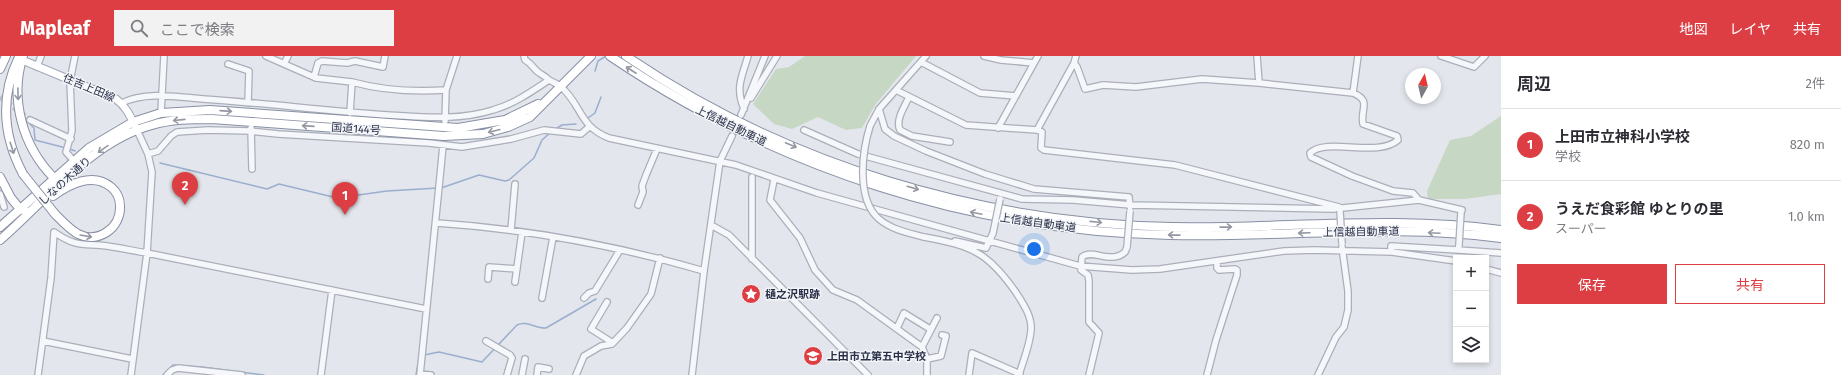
<!DOCTYPE html>
<html lang="ja">
<meta charset="utf-8">
<style>
:root{--surface:#fff;--page:#f2f2f3;--text:#2b2b33;--muted:#7c7c81;--line:#e1e1e2;--accent:#dc3e43}
body{margin:0;font-family:"Fira Sans","Noto Sans JP",sans-serif;background:var(--page);color:var(--text)}
.controls{position:absolute;right:12px;bottom:12px;display:grid;overflow:hidden;border-radius:0px;box-shadow:0 2px 6px #0003}
.controls button{width:36px;height:36px;display:grid;place-items:center;padding:0;border:0;border-bottom:1px solid var(--line);background:var(--surface);color:var(--text);font:20px sans-serif}
.compass{position:absolute;left:1405px;top:12px;width:36px;height:36px;border-radius:50%;background:var(--surface);box-shadow:0 2px 6px #0003;rotate:8deg}
.you{position:absolute;left:1034px;top:193px;width:14px;height:14px;margin:-10px;border:3px solid #fff;border-radius:50%;background:#1a73e8;box-shadow:0 0 0 6px #1a73e833}
.badge{display:grid;place-items:center;width:26px;height:26px;border-radius:50%;background:var(--accent);color:#fff;font-size:13px;font-weight:700}
.pin{position:absolute;translate:-50% -33px;filter:drop-shadow(0 1px 2px #0008)}
.pin::after{content:'';position:absolute;top:21px;width:14px;height:12px;background:inherit;clip-path:polygon(0 0,100% 0,50% 100%)}
.list{margin:0;padding:0;list-style:none}
h2{display:flex;justify-content:space-between;align-items:center;height:52px;margin:0;padding:0 16px;font-size:17px}
h2 small{font-size:13px;font-weight:400;color:var(--muted)}
.list li{display:grid;grid-template-columns:26px 1fr auto;gap:12px;align-items:center;box-sizing:border-box;height:72px;padding:0 16px;border-top:1px solid var(--line)}
.list b{display:block;font-size:15px;white-space:nowrap}
.list p{margin:0;font-size:13px;white-space:nowrap;color:var(--muted)}
.list em{font-size:13px;font-style:normal;color:var(--muted)}
.actions{display:flex;gap:8px;padding:12px 16px}
.actions a{flex:1;padding:9px 0;border:1px solid var(--accent);border-radius:0px;text-align:center;font-size:14px;color:var(--accent)}
.actions .main{background:var(--accent);color:#fff}
.icon{flex:none;width:22px;height:22px;fill:none;stroke:currentColor;stroke-width:2;stroke-linecap:round;stroke-linejoin:round}
.map{position:relative;flex:none;width:1501px;height:319px;overflow:hidden}
header{display:flex;align-items:center;gap:24px;box-sizing:border-box;height:56px;padding:0 20px;background:var(--accent);color:#fff}
header strong{font-size:19px}
nav{display:flex;gap:22px;margin-inline-start:auto;font-size:14px}
.search{width:280px;height:36px;background:var(--page);display:flex;align-items:center;gap:10px;box-sizing:border-box;padding:0 14px;border-radius:0px;color:var(--muted);font-size:15px}
main{display:flex}
aside{flex:1;background:var(--surface)}
.map>svg:first-child{display:block}
.green{fill:#c6d7c3}
.lines{fill:none;stroke-linecap:round;stroke-linejoin:round}
.stream{stroke:#9baecf;stroke-width:1.5}
.minor-tunnel{stroke:#bec2cb;stroke-width:5.5;stroke-dasharray:5.5 3;stroke-linecap:butt}
.minor-casing{stroke:#abafba;stroke-width:8}
.major-casing{stroke:#a1a8b9;stroke-width:9}
.highway-casing{stroke:#8990a5;stroke-width:10}
.minor{stroke:#f6f7fa;stroke-width:5.5}
.major{stroke:#fff;stroke-width:7}
.highway{stroke:#fff;stroke-width:8}
.minor-bridge-casing{stroke:#abafba;stroke-width:8;stroke-linecap:butt}
.highway-bridge-casing{stroke:#8990a5;stroke-width:10;stroke-linecap:butt}
.minor-bridge{stroke:#f6f7fa;stroke-width:5.5}
.highway-bridge{stroke:#fff;stroke-width:8}
.oneway{stroke:#9498a3}
.labels{text-anchor:middle;dominant-baseline:central;stroke-width:3;stroke-linejoin:round;paint-order:stroke}
.street-label{font-size:11px;fill:#293047;stroke:#f3f5f9}
.poi-label{font-size:11px;font-weight:bold;fill:#293047;stroke:#f3f5f9;text-anchor:start}
</style>
<header>
<strong>Mapleaf</strong>
<div class="search"><svg class="icon" aria-label="search" viewBox="0 0 24 24"><circle cx="10" cy="10" r="6"/><path d="M15 15l6 6"/></svg>ここで検索</div>
<nav><a>地図</a><a>レイヤ</a><a>共有</a></nav>
</header>
<main>
<div class="map">
<svg width="1501" height="319" viewBox="0 0 1501 319">
<rect width="100%" height="100%" fill="#e3e6ec"/>
<!-- green -->
<path class="green" d="M 805,0 L 916,0 L 875,49 L 862,72 L 846,74 L 818,61 L 792,73 L 774,68 L 753,48 L 776,13 L 789,11 Z
M 1501,60 L 1501,138 L 1465,143 L 1428,143 L 1427,135 L 1450,84 L 1471,80 Z"/>
<g class="lines">
<!-- stream -->
<path class="stream" d="M 595,15 L 598,5 L 606,0
M 588,62 L 595,57 L 601,41
M 28,66 L 34,72 L 35,84 L 66,92
M 554,74 L 562,69 L 576,68
M 70,93 L 75,95
M 160,107 L 267,133 L 279,128 L 333,141 L 344,141 L 387,135 L 438,132
M 441,132 L 479,119 L 505,125 L 509,124 L 534,102 L 542,84 L 551,76
M 424,299 L 439,296 L 482,306 L 517,269 C 527,264 536,273 546,272 L 596,243
M 163,319 L 173,309 L 202,311 L 264,319
M 416,319 L 419,302"/>
<!-- minor-tunnel -->
<path class="minor-tunnel" d="M 0,41 L 30,64"/>
<!-- minor casing -->
<g class="minor-casing">
<path id="minor" d="M 266,0 L 316,22 L 352,26 L 350,57
M 524,0 L 525,4 C 531,7 533,12 538,16 C 542,19 545,20 549,24
M 984,0 L 1001,4 L 1034,7
M 1257,0 L 1259,27
M 1441,0 L 1474,11 L 1485,0
M 921,6 L 980,37 L 1016,40
M 1074,7 L 1077,11 L 1085,33 L 1103,29 L 1136,31 L 1202,23 L 1259,27 L 1353,37 C 1372,45 1360,52 1363,68 L 1397,80 L 1398,84 C 1378,102 1327,81 1310,97 L 1311,101 L 1352,120 L 1393,135 L 1413,137 L 1419,144
M 228,8 L 249,15 L 248,47
M 284,8 L 288,0
M 37,11 L 41,0
M 314,21 L 318,7 L 322,5 L 347,7 L 355,5 L 383,11 L 385,0
M 352,26 C 381,34 416,36 446,34
M 896,34 L 966,69 L 1037,74 L 1074,7 L 1076,0
M 1353,37 L 1358,0
M 909,41 C 905,50 895,64 900,74 L 912,80 L 950,86
M 751,42 L 777,0
M 122,47 C 145,35 178,41 203,43 C 265,47 326,55 388,59 C 423,61 458,65 493,54 C 514,48 531,36 549,24 C 553,26 557,28 560,30 C 582,48 578,70 609,82 L 736,109 L 817,137 L 1080,210 L 1132,214 L 1160,213 L 1284,195 L 1314,194 L 1392,196 L 1456,205
M 744,53 C 735,31 742,21 748,0
M 879,53 L 885,73 L 894,80 L 926,95 L 985,118 L 1034,133 L 1129,141 L 1130,151
M 161,57 L 164,0
M 741,59 L 765,0
M 30,64 L 71,83
M 445,65 L 446,34 L 457,0
M 870,70 L 879,53 L 926,0
M 251,72 L 252,113
M 998,72 L 1038,0
M 804,74 L 858,98 L 1022,143 L 1073,144 L 1131,149 L 1333,153 L 1419,144 L 1462,154 L 1461,156
M 1037,74 L 1042,76 L 1041,92 L 1044,94 L 1175,109 L 1339,151
M 148,98 L 158,95 L 171,80 L 177,76 L 208,74 L 250,75 L 278,78 L 429,87 L 462,91 L 511,83 L 544,74 L 581,78 L 589,71
M 74,105 L 66,96 L 72,75 L 70,25 L 75,0
M 752,121 L 752,203
M 774,124 L 770,144 L 800,182 L 815,214 L 833,234 L 857,244 L 922,291 L 927,303 L 927,319
M 0,138 L 4,151
M 638,149 L 643,136 L 642,130 L 646,119 L 657,93
M 437,167 C 527,173 618,190 704,215
M 711,169 L 729,179 L 868,319
M 511,174 L 515,128
M 924,181 C 973,190 989,197 1017,238 C 1024,249 1032,261 1031,274 C 1030,289 1023,305 1019,319
M 955,185 L 986,192 L 993,177
M 1458,194 L 1501,197
M 1391,195 L 1391,190 L 1458,194 L 1459,189
M 1486,213 L 1501,217
M 488,223 L 489,211 L 517,213
M 515,226 L 522,176
M 542,242 L 553,181
M 584,242 L 589,237 L 595,235 L 620,194
M 607,246 L 591,273 L 613,287
M 897,272 L 904,257 L 930,273
M 43,285 L 132,303
M 486,285 L 510,299 L 512,302 L 507,319
M 922,291 L 937,262
M 927,303 L 941,300 L 946,280 L 942,279
M 420,318 L 431,319
M 38,319 L 51,222 L 54,176 C 77,192 83,187 107,190 C 121,192 134,195 147,197 L 426,253
M 131,319 L 147,197 L 152,116 L 148,98 L 137,74
M 167,319 L 172,314 L 178,312 L 242,319
M 321,319 L 332,234
M 420,319 C 428,243 436,166 443,89
M 522,319 L 525,303
M 537,319 L 538,311 L 549,313
M 576,319 L 584,300 L 601,290 L 612,288 L 627,272 L 651,238 L 660,202
M 692,319 L 704,215 L 720,105 L 732,80
M 969,319 L 972,297 L 1020,318
M 1089,319 L 1099,277 L 1089,266 L 1089,225 L 1088,219 L 1081,214 L 1082,201 C 1092,192 1111,209 1125,196 L 1127,191
M 1207,319 L 1216,284 L 1237,219 L 1237,214 L 1235,213 L 1219,214 L 1217,212 L 1217,205
M 1318,319 L 1336,281 L 1344,271 L 1348,254 L 1348,235 L 1342,191"/>
</g>
<!-- major casing -->
<g class="major-casing">
<path id="major" d="M 27,6 L 116,43 C 127,51 131,62 137,74"/>
</g>
<!-- highway casing -->
<g class="highway-casing">
<path id="highway" d="M 23,0 C 9,43 23,91 54,122
M 610,0 C 776,112 970,175 1170,179 C 1280,182 1391,167 1501,182
M 626,0 C 786,109 980,167 1172,171 C 1282,173 1392,159 1501,174
M 19,1 C 0,40 3,80 23,118
M 0,13 L 6,0
M 0,121 L 11,142 L 20,153 L 24,154
M 53,140 C 69,128 93,116 111,131 C 117,136 120,143 120,150 C 121,172 98,188 78,178 C 69,173 62,165 55,158
M 0,171 L 89,92 L 133,66 L 161,57 L 210,54 L 458,72 L 505,64 L 538,48
M 0,184 C 45,145 92,85 152,69 C 171,63 192,63 212,63 L 444,80 L 483,78 L 508,71 L 530,61 L 591,0"/>
</g>
<!-- minor -->
<use href="#minor" class="minor"/>
<!-- major -->
<use href="#major" class="major"/>
<!-- highway -->
<use href="#highway" class="highway"/>
<!-- minor-bridge casing -->
<g class="minor-bridge-casing">
<path id="minor-bridge" d="M 870,70 C 862,96 856,143 879,163 C 892,174 909,177 924,181
M 1340,155 L 1342,188
M 993,177 L 1000,143
M 1459,189 L 1461,156
M 1127,191 L 1130,155"/>
</g>
<!-- highway-bridge casing -->
<g class="highway-bridge-casing">
<path id="highway-bridge" d="M 23,118 L 55,158"/>
</g>
<!-- minor-bridge -->
<use href="#minor-bridge" class="minor-bridge"/>
<!-- highway-bridge -->
<use href="#highway-bridge" class="highway-bridge"/>
</g>
<!-- one-way arrows -->
<defs><path id="oneway-shaft" d="M-6 0H5M1.5-3L5.5 0L1.5 3" fill="none" stroke-width="1.6" stroke-linecap="round" stroke-linejoin="round"/></defs>
<g class="oneway">
<use href="#oneway-shaft" transform="translate(631 14) rotate(-147)"/>
<use href="#oneway-shaft" transform="translate(18 38) rotate(89)"/>
<use href="#oneway-shaft" transform="translate(226 55) rotate(4)"/>
<use href="#oneway-shaft" transform="translate(179 64) rotate(174)"/>
<use href="#oneway-shaft" transform="translate(308 70) rotate(-176)"/>
<use href="#oneway-shaft" transform="translate(494 75) rotate(166)"/>
<use href="#oneway-shaft" transform="translate(791 89) rotate(23)"/>
<use href="#oneway-shaft" transform="translate(12 92) rotate(72)"/>
<use href="#oneway-shaft" transform="translate(103 93) rotate(145)"/>
<use href="#oneway-shaft" transform="translate(913 132) rotate(16)"/>
<use href="#oneway-shaft" transform="translate(976 157) rotate(-168)"/>
<use href="#oneway-shaft" transform="translate(1096 166) rotate(6)"/>
<use href="#oneway-shaft" transform="translate(1226 171) rotate(-1)"/>
<use href="#oneway-shaft" transform="translate(1304 177) rotate(178)"/>
<use href="#oneway-shaft" transform="translate(1434 177) rotate(-177)"/>
<use href="#oneway-shaft" transform="translate(1174 179) rotate(-179)"/>
<use href="#oneway-shaft" transform="translate(86 180) rotate(10)"/>
</g>
<!-- icons -->
<defs>
<g id="sight-disc" transform="scale(1)"><circle r="9.5" fill="#dc3e43" stroke="#f3f5f9"/><path d="M0-6L1.8-2.2L6-1.7L2.9 1.2L3.7 5.4L0 3.3L-3.7 5.4L-2.9 1.2L-6-1.7L-1.8-2.2Z" fill="#fff"/></g>
<g id="school-disc" transform="scale(1)"><circle r="9.5" fill="#dc3e43" stroke="#f3f5f9"/><path d="M0-5L7-2L0 1L-7-2ZM-4 1L0 2.5L4 1V4Q0 6-4 4Z" fill="#fff"/></g>
</defs>
<g fill-rule="evenodd">
<use href="#sight-disc" x="751" y="238"/>
<use href="#school-disc" x="813" y="300"/>
</g>
<g class="labels">
<!-- street labels -->
<g class="street-label">
<text transform="translate(89 32) rotate(23)">住吉上田線</text>
<text transform="translate(731 70) rotate(26)">上信越自動車道</text>
<text transform="translate(356 73) rotate(4)">国道144号</text>
<text transform="translate(65 125) rotate(-42)">しなの木通り</text>
<text transform="translate(1038 167) rotate(8)">上信越自動車道</text>
<text transform="translate(1361 176) rotate(-1)">上信越自動車道</text>
</g>
<!-- poi labels -->
<g class="poi-label">
<text x="765" y="238">樋之沢駅跡</text>
<text x="827" y="300">上田市立第五中学校</text>
</g>
</g>
</svg>
<div class="controls">
<button>+</button>
<button>−</button>
<button><svg class="icon" aria-label="layers" viewBox="0 0 24 24"><path d="M12 4l9 5-9 5-9-5zM3 14l9 5 9-5"/></svg></button>
</div>
<svg class="compass" viewBox="-18 -18 36 36"><path d="M0-13l5 13h-10z" fill="#e53935"/><path d="M0 13l5-13h-10z" fill="#7c7c81"/></svg>
<div class="you"></div>
<div class="pin badge" style="left:345px;top:159px">1</div>
<div class="pin badge" style="left:185px;top:149px">2</div>
</div>
<aside>
<h2>周辺<small>2件</small></h2>
<ul class="list">
<li><span class="badge">1</span><div><b>上田市立神科小学校</b><p>学校</p></div><em>820 m</em></li>
<li><span class="badge">2</span><div><b>うえだ食彩館 ゆとりの里</b><p>スーパー</p></div><em>1.0 km</em></li>
</ul>
<div class="actions"><a class="main">保存</a><a>共有</a></div>
</aside>
</main>
